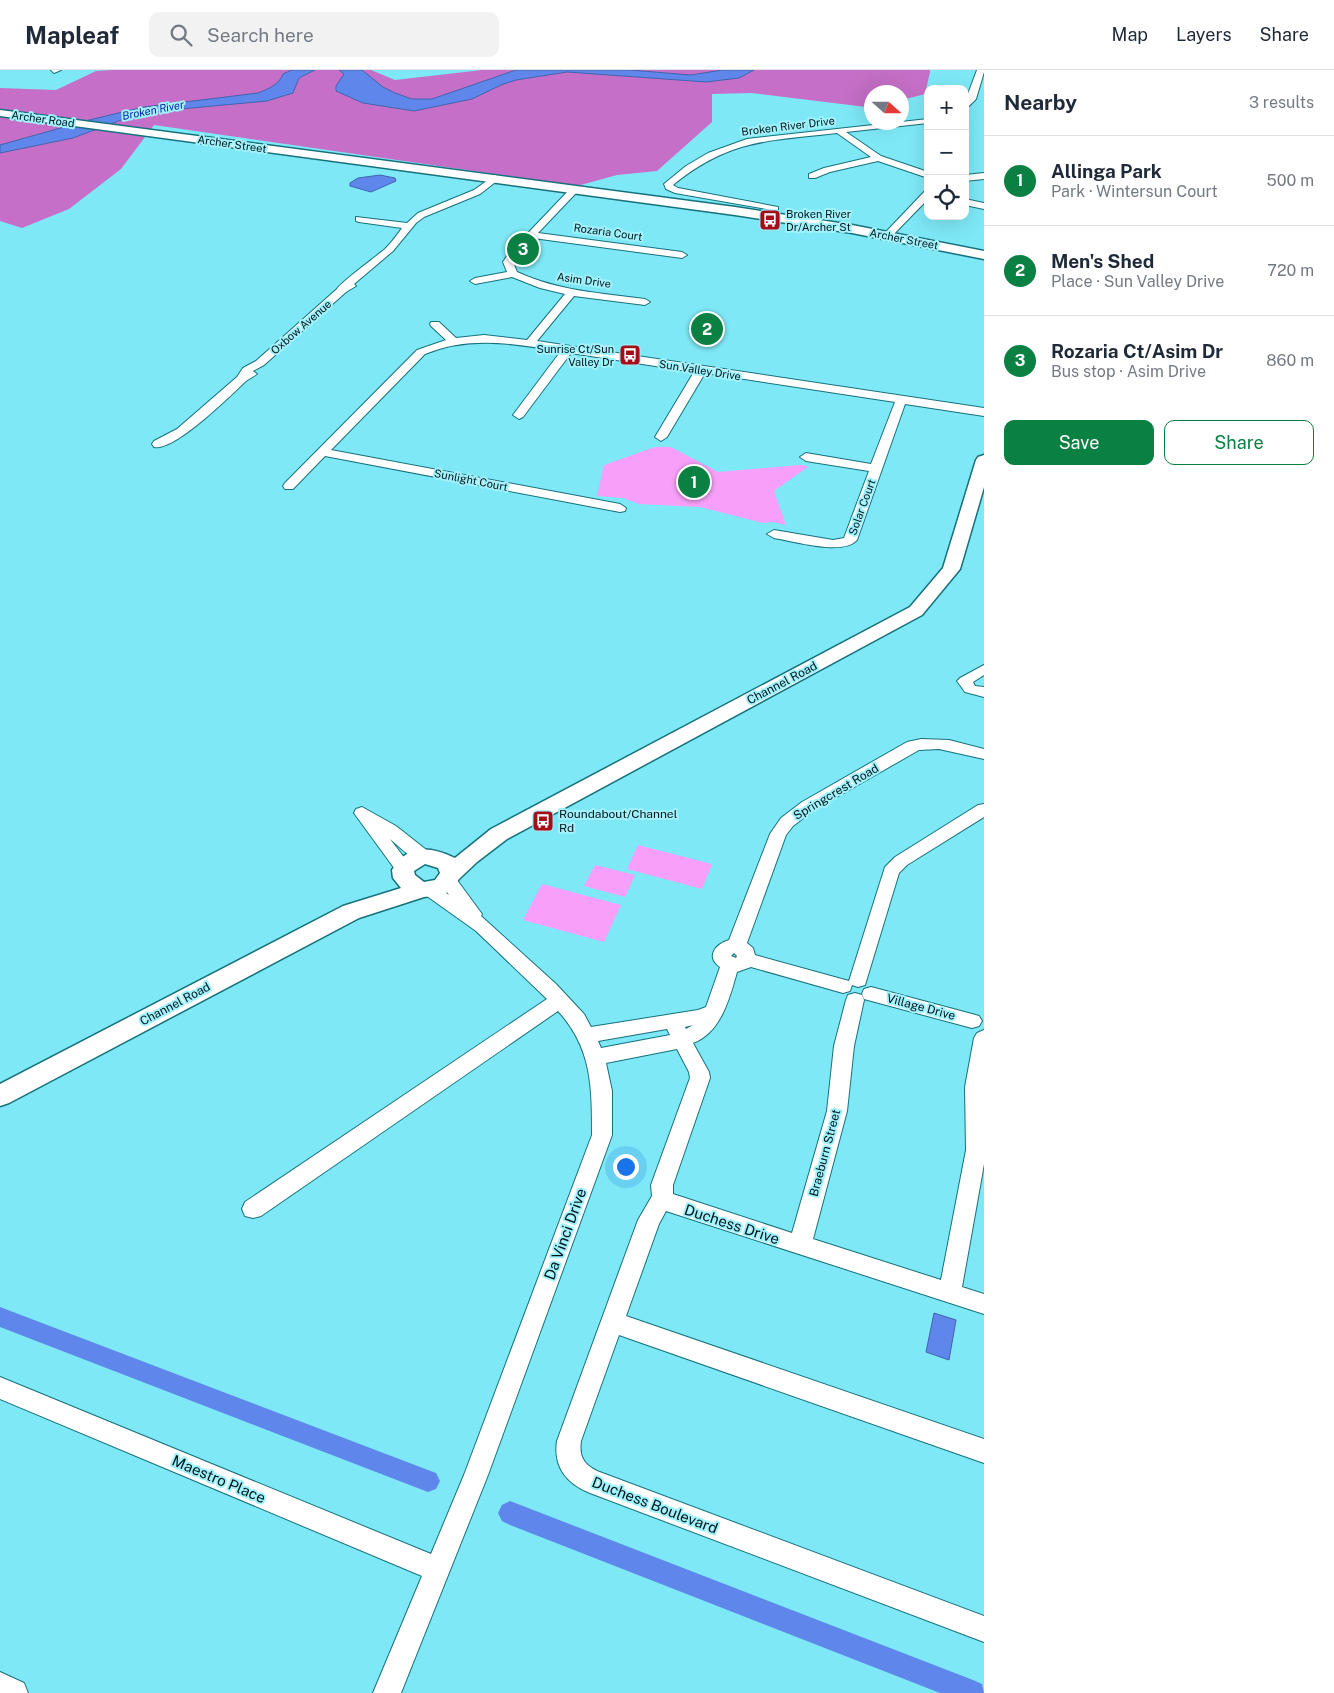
<!DOCTYPE html>
<meta charset="utf-8">
<style>
:root{--surface:#fff;--page:#f2f2f3;--text:#1f2937;--muted:#747a83;--line:#e0e1e3;--accent:#0b8043}
body{margin:0;font-family:"Public Sans",sans-serif;background:var(--page);color:var(--text)}
.controls{position:absolute;right:15px;top:15px;display:grid;overflow:hidden;border-radius:10px;box-shadow:0 5px 20px #0002}
.controls button{width:45px;height:45px;display:grid;place-items:center;padding:0;border:0;border-bottom:1px solid var(--line);background:var(--surface);color:var(--text);font:25px sans-serif}
.compass{position:absolute;left:864px;top:15px;width:45px;height:45px;border-radius:50%;background:var(--surface);box-shadow:0 5px 20px #0002;rotate:111deg}
.you{position:absolute;left:625px;top:1096px;width:18px;height:18px;margin:-12px;border:4px solid #fff;border-radius:50%;background:#1a73e8;box-shadow:0 0 0 8px #1a73e833}
.badge{display:grid;place-items:center;width:32px;height:32px;border-radius:50%;background:var(--accent);color:#fff;font-size:16px;font-weight:700}
.pin{position:absolute;translate:-50% -50%;border:2px solid #fff;box-shadow:0 1px 5px #0006}
.list{margin:0;padding:0;list-style:none}
h2{display:flex;justify-content:space-between;align-items:center;height:65px;margin:0;padding:0 20px;font-size:21px}
h2 small{font-size:16px;font-weight:400;color:var(--muted)}
.list li{display:grid;grid-template-columns:32px 1fr auto;gap:15px;align-items:center;box-sizing:border-box;height:90px;padding:0 20px;border-top:1px solid var(--line)}
.list b{display:block;font-size:19px;white-space:nowrap}
.list p{margin:0;font-size:16px;white-space:nowrap;color:var(--muted)}
.list em{font-size:16px;font-style:normal;color:var(--muted)}
.actions{display:flex;gap:10px;padding:15px 20px}
.actions a{flex:1;padding:11px 0;border:1px solid var(--accent);border-radius:10px;text-align:center;font-size:18px;color:var(--accent)}
.actions .main{background:var(--accent);color:#fff}
.icon{flex:none;width:28px;height:28px;fill:none;stroke:currentColor;stroke-width:2;stroke-linecap:round;stroke-linejoin:round}
.map{position:relative;flex:none;width:984px;height:1623px;overflow:hidden}
header{display:flex;align-items:center;gap:30px;box-sizing:border-box;height:70px;padding:0 25px;background:var(--surface);border-bottom:1px solid var(--line)}
header strong{font-size:24px}
nav{display:flex;gap:28px;margin-inline-start:auto;font-size:18px}
.search{width:350px;height:45px;background:var(--page);display:flex;align-items:center;gap:12px;box-sizing:border-box;padding:0 18px;border-radius:10px;color:var(--muted);font-size:19px}
main{display:flex}
aside{flex:1;background:var(--surface)}
.map>svg:first-child{display:block}
.green{fill:#f8a0f9}
.forest{fill:#c66fc8}
.water{fill:#5f86eb;stroke:#4264ac}
.lines{fill:none;stroke-linecap:round;stroke-linejoin:round}
.canal{fill:#5f86eb;fill-rule:evenodd}
.minor-casing{stroke:#16717b;stroke-width:2}
.tertiary-casing{stroke:#16717b;stroke-width:3}
.secondary-casing{stroke:#16717b;stroke-width:3}
.minor{fill:#fff;fill-rule:evenodd}
.tertiary{fill:#fff;fill-rule:evenodd}
.secondary{fill:#fff;fill-rule:evenodd}
.labels{text-anchor:middle;dominant-baseline:central;stroke-width:4;stroke-linejoin:round;paint-order:stroke}
.far-water-label{font-size:11px;font-style:italic;fill:#0f2399;stroke:#a1f2fd}
.far-street-label{font-size:11px;fill:#001518;stroke:#a1f2fd}
.far-poi-label{font-size:11px;fill:#001518;stroke:#a1f2fd;text-anchor:start}
.street-label{font-size:12px;fill:#001518;stroke:#a1f2fd}
.poi-label{font-size:12px;fill:#001518;stroke:#a1f2fd;text-anchor:start}
.near-street-label{font-size:15px;fill:#001518;stroke:#a1f2fd}
</style>
<header>
<strong>Mapleaf</strong>
<div class="search"><svg class="icon" aria-label="search" viewBox="0 0 24 24"><circle cx="10" cy="10" r="6"/><path d="M15 15l6 6"/></svg>Search here</div>
<nav><a>Map</a><a>Layers</a><a>Share</a></nav>
</header>
<main>
<div class="map">
<svg width="984" height="1623" viewBox="0 0 984 1623">
<rect width="100%" height="100%" fill="#7ee8f6"/>
<!-- green -->
<path class="green" d="M 655,377 L 671,377 L 718,402 L 800,395 L 809,396 L 774,421 L 786,455 L 773,452 L 763,453 L 700,437 L 639,434 L 623,428 L 597,426 L 604,395 Z
M 638,775 L 712,794 L 702,819 L 627,799 Z
M 595,795 L 635,805 L 625,827 L 584,816 Z
M 542,814 L 621,835 L 604,872 L 523,850 Z"/>
<!-- forest -->
<path class="forest" d="M 113,0 L 371,0 L 395,10 L 482,0 L 930,0 L 930,2 L 925,24 L 902,30 L 902,22 L 872,22 L 871,36 L 866,37 L 752,23 L 712,24 L 712,52 L 657,101 L 617,105 L 577,116 L 154,55 L 121,99 L 69,139 L 22,158 L 0,151 L 0,18 L 56,20 L 96,1 Z"/>
<!-- water -->
<path class="water" d="M 292,0 L 315,0 L 299,8 L 293,23 L 267,31 L 170,40 L 132,46 L 73,68 L 0,83 L 0,75 L 89,50 L 144,37 L 258,23 C 268,19 279,15 283,4 Z
M 339,0 L 362,0 L 383,17 L 395,23 L 412,29 L 432,29 L 516,0 L 630,0 L 691,5 L 722,0 L 754,0 L 739,8 L 706,12 L 567,2 L 516,10 L 501,15 L 472,29 L 414,41 L 363,33 L 336,21 L 336,16 L 344,4 Z
M 380,105 L 395,108 L 396,111 L 371,122 L 350,116 L 350,113 L 358,108 Z
M 934,1243 L 956,1250 L 949,1290 L 926,1282 Z"/>
<g class="lines">
<!-- canal -->
<path class="canal" d="M 0,1237 L 428,1400 L 436,1403 L 440,1411 L 436,1419 L 428,1422 L 0,1257 Z
M 510,1431 L 973,1610 L 982,1614 L 984,1623 L 940,1623 L 510,1455 L 502,1451 L 498,1443 L 502,1435 Z"/>
<!-- minor casing -->
<g class="minor-casing">
<path id="minor" d="M 51,0 L 61,0 L 54,3 Z
M 977,0 L 984,0 L 984,2 L 976,29 L 965,40 L 965,32 Z
M 928,49 L 928,53 L 846,62 L 881,86 L 928,102 L 928,108 L 878,91 L 830,102 L 815,108 L 809,108 L 809,104 L 824,98 L 871,87 L 837,63 C 768,71 730,69 673,115 L 678,118 L 778,137 L 778,141 L 675,123 L 666,119 L 664,114 L 686,96 L 708,83 L 747,69 Z
M 984,103 L 984,109 L 965,111 L 965,105 Z
M 495,105 L 499,108 L 498,110 L 480,124 L 424,147 L 416,153 L 393,181 L 354,214 L 356,216 L 346,222 L 264,295 L 253,301 L 257,304 L 246,311 C 230,326 174,382 154,377 L 152,374 L 154,371 L 177,359 L 237,307 L 243,298 L 256,291 L 337,219 C 340,213 377,186 385,179 C 391,173 397,165 402,158 L 359,152 L 356,151 L 356,147 L 407,153 L 418,143 L 474,120 Z
M 574,117 L 578,120 L 577,122 L 538,163 L 682,182 L 687,185 L 682,188 L 533,168 L 513,192 L 517,202 C 558,221 601,223 645,229 L 650,232 L 645,235 L 574,226 L 537,271 L 984,338 L 984,346 L 905,334 L 857,470 C 843,486 793,471 774,468 L 767,464 L 774,460 L 833,470 L 844,468 L 869,401 L 806,391 L 800,387 L 806,383 L 871,394 L 895,332 L 705,303 L 667,367 L 661,371 L 655,367 L 694,302 L 571,283 L 523,347 L 519,349 L 513,345 L 561,281 C 514,274 470,265 425,284 L 331,380 L 620,434 L 626,438 L 625,441 L 620,442 L 325,386 L 293,419 L 285,419 L 283,416 L 285,413 L 417,280 L 446,270 L 431,256 L 430,254 L 431,252 L 439,252 L 456,268 L 484,265 L 527,270 L 565,224 L 540,218 L 512,207 L 475,214 L 470,211 L 475,208 L 507,202 L 503,192 L 509,183 L 571,118 Z
M 928,120 L 928,129 L 890,168 L 884,168 L 884,164 L 925,121 Z
M 965,129 L 984,133 L 984,139 L 965,135 Z
M 984,595 L 984,605 L 973,612 L 975,616 L 984,617 L 984,627 L 965,622 L 957,611 L 960,608 Z
M 921,669 L 949,670 L 984,679 L 984,689 L 939,679 L 919,680 L 814,740 L 793,756 L 786,765 L 747,873 L 753,878 L 755,885 L 849,911 L 885,797 L 895,787 L 978,735 L 984,734 L 984,747 L 907,795 L 899,803 L 865,915 L 858,917 L 852,915 L 850,921 L 843,923 L 751,897 L 737,902 C 730,927 721,963 693,973 L 709,1002 L 710,1008 L 673,1115 L 673,1124 L 792,1163 L 827,1041 L 834,976 L 846,930 L 848,925 L 855,923 L 862,925 L 864,930 L 854,976 L 847,1041 L 813,1169 L 941,1210 L 966,1080 L 965,1017 L 974,968 L 977,963 L 984,960 L 984,1094 L 962,1217 L 984,1224 L 984,1244 L 666,1141 L 659,1154 L 626,1246 L 984,1369 L 984,1393 L 619,1265 L 581,1371 C 579,1386 583,1394 597,1401 L 984,1546 L 984,1572 L 590,1423 C 567,1414 553,1397 557,1371 L 638,1150 L 652,1126 L 651,1115 L 690,1008 L 689,1002 L 677,979 L 606,993 L 612,1021 L 612,1065 L 488,1405 L 401,1623 L 373,1623 L 422,1506 L 0,1329 L 0,1307 L 431,1484 L 464,1405 L 592,1065 C 592,1017 592,978 558,941 L 261,1146 L 253,1148 L 245,1146 L 242,1139 L 245,1132 L 547,929 L 476,861 L 424,824 L 421,820 L 424,816 C 434,813 441,819 449,825 L 439,810 L 442,806 L 448,804 L 454,806 L 479,840 L 482,844 L 481,846 L 556,914 L 584,944 L 591,957 L 698,940 L 706,937 L 720,897 C 705,886 716,874 729,870 L 770,764 L 781,748 L 802,732 L 907,672 ZM 734,883 L 737,886 L 736,888 L 731,886 ZM 693,955 L 686,959 L 685,957 ZM 667,959 L 670,965 L 601,978 L 598,971 Z
M 362,737 L 396,756 L 429,782 L 432,786 L 429,790 C 415,794 401,778 390,769 L 412,798 L 409,802 L 403,804 L 397,802 L 354,743 L 356,739 Z
M 871,917 L 972,944 L 979,946 L 982,951 L 979,956 L 972,958 L 864,929 L 862,924 L 864,919 Z
M 0,1602 L 24,1613 L 28,1623 L 0,1623 Z"/>
</g>
<!-- tertiary casing -->
<g class="tertiary-casing">
<path id="tertiary" d="M 984,385 L 984,417 L 960,499 L 922,545 L 507,769 L 477,792 L 459,809 L 451,821 L 440,825 L 424,827 L 359,848 L 9,1033 L 0,1036 L 0,1014 L 343,836 L 401,818 L 393,808 L 392,800 C 407,774 430,776 455,788 L 491,759 L 910,537 L 943,498 L 976,390 L 978,387 ZM 425,794 L 438,798 L 440,803 L 435,810 L 424,812 L 415,805 L 414,801 Z"/>
</g>
<!-- secondary casing -->
<g class="secondary-casing">
<path id="secondary" d="M 0,40 L 735,137 L 852,155 L 984,181 L 984,189 L 852,163 L 735,145 L 0,46 Z"/>
</g>
<!-- minor -->
<use href="#minor" class="minor"/>
<!-- tertiary -->
<use href="#tertiary" class="tertiary"/>
<!-- secondary -->
<use href="#secondary" class="secondary"/>
</g>
<!-- icons -->
<defs>
<g id="bus-square" transform="scale(1.125)"><rect x="-9" y="-9" width="18" height="18" rx="4" fill="#a50e18" stroke="#a1f2fd"/><path d="M-5-6H5V4H4V6H2V4H-2V6H-4V4H-5ZM-3.5-4V0h7V-4ZM-3.5 1.2v1.5H-2V1.2ZM2 1.2v1.5H3.5V1.2Z" fill="#fff"/></g>
</defs>
<g fill-rule="evenodd">
<use href="#bus-square" x="770" y="150"/>
<use href="#bus-square" x="630" y="285"/>
<use href="#bus-square" x="543" y="751"/>
</g>
<g class="labels">
<!-- far-water labels -->
<g class="far-water-label">
<text transform="translate(153 40) rotate(-11)">Broken River</text>
</g>
<!-- far-street labels -->
<g class="far-street-label">
<text transform="translate(43 49) rotate(8)">Archer Road</text>
<text transform="translate(788 56) rotate(-7)">Broken River Drive</text>
<text transform="translate(232 74) rotate(8)">Archer Street</text>
<text transform="translate(608 162) rotate(8)">Rozaria Court</text>
<text transform="translate(904 169) rotate(11)">Archer Street</text>
<text transform="translate(584 210) rotate(8)">Asim Drive</text>
<text transform="translate(301 257) rotate(-41)">Oxbow Avenue</text>
<text transform="translate(700 300) rotate(9)">Sun Valley Drive</text>
<text transform="translate(471 410) rotate(11)">Sunlight Court</text>
<text transform="translate(862 437) rotate(-70)">Solar Court</text>
</g>
<!-- far-poi labels -->
<g class="far-poi-label">
<text x="786" y="144">Broken River<tspan x="786" dy="13">Dr/Archer St</tspan></text>
<text x="614" y="279" text-anchor="end">Sunrise Ct/Sun<tspan x="614" dy="13">Valley Dr</tspan></text>
</g>
<!-- street labels -->
<g class="street-label">
<text transform="translate(782 613) rotate(-28)">Channel Road</text>
<text transform="translate(836 722) rotate(-31)">Springcrest Road</text>
<text transform="translate(175 934) rotate(-28)">Channel Road</text>
<text transform="translate(921 937) rotate(15)">Village Drive</text>
<text transform="translate(825 1083) rotate(-75)">Braeburn Street</text>
</g>
<!-- poi labels -->
<g class="poi-label">
<text x="559" y="744">Roundabout/Channel<tspan x="559" dy="14">Rd</tspan></text>
</g>
<!-- near-street labels -->
<g class="near-street-label">
<text transform="translate(732 1154) rotate(18)">Duchess Drive</text>
<text transform="translate(565 1164) rotate(-70)">Da Vinci Drive</text>
<text transform="translate(219 1409) rotate(23)">Maestro Place</text>
<text transform="translate(655 1435) rotate(21)">Duchess Boulevard</text>
</g>
</g>
</svg>
<div class="controls">
<button>+</button>
<button>−</button>
<button><svg class="icon" aria-label="locate" viewBox="0 0 24 24"><circle cx="12" cy="12" r="6"/><path d="M12 2v4M12 18v4M2 12h4M18 12h4"/></svg></button>
</div>
<svg class="compass" viewBox="-18 -18 36 36"><path d="M0-13l5 13h-10z" fill="#e53935"/><path d="M0 13l5-13h-10z" fill="#747a83"/></svg>
<div class="you"></div>
<div class="pin badge" style="left:694px;top:412px">1</div>
<div class="pin badge" style="left:707px;top:259px">2</div>
<div class="pin badge" style="left:523px;top:179px">3</div>
</div>
<aside>
<h2>Nearby<small>3 results</small></h2>
<ul class="list">
<li><span class="badge">1</span><div><b>Allinga Park</b><p>Park · Wintersun Court</p></div><em>500 m</em></li>
<li><span class="badge">2</span><div><b>Men's Shed</b><p>Place · Sun Valley Drive</p></div><em>720 m</em></li>
<li><span class="badge">3</span><div><b>Rozaria Ct/Asim Dr</b><p>Bus stop · Asim Drive</p></div><em>860 m</em></li>
</ul>
<div class="actions"><a class="main">Save</a><a>Share</a></div>
</aside>
</main>
